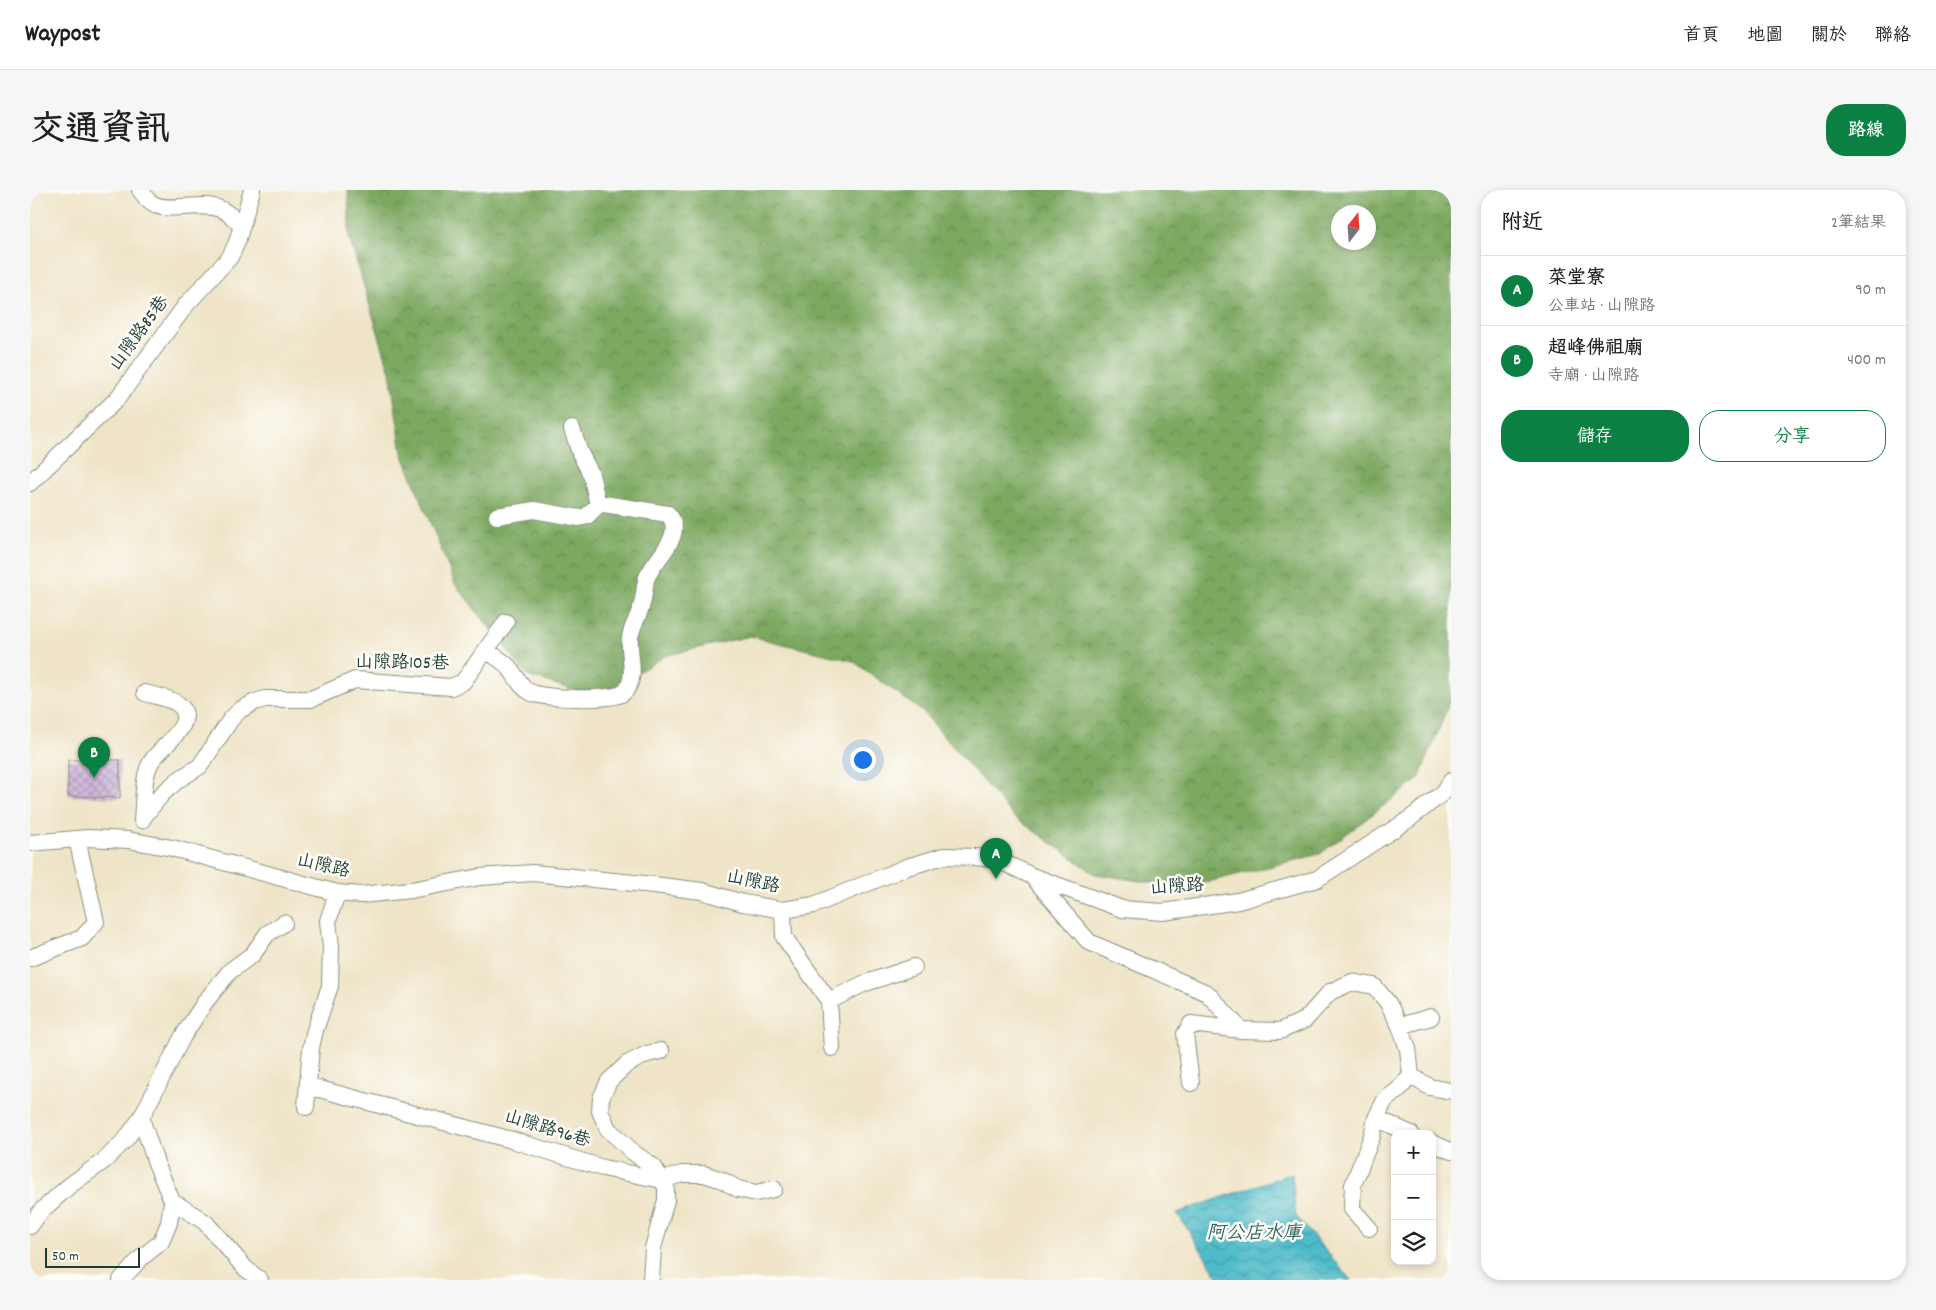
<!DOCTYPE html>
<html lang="zh-TW">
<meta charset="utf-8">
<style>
:root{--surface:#fff;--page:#f6f6f6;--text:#202124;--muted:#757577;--line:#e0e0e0;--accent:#0b8043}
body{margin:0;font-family:Dekko,"LXGW WenKai TC",sans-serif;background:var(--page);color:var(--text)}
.controls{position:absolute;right:15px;bottom:15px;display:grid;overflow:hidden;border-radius:10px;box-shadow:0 2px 8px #0003}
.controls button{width:45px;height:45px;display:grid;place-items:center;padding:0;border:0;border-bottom:1px solid var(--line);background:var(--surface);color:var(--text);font:25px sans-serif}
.compass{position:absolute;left:1301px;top:15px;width:45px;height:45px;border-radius:50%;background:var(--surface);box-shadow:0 2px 8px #0003;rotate:17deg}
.scale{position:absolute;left:15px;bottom:12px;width:95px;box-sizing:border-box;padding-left:5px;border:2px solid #1f3d34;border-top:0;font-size:14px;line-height:18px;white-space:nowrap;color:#1f3d34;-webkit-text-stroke:4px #fdfcf7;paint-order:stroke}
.you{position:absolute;left:832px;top:569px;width:18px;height:18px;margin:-12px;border:4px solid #fff;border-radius:50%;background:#1a73e8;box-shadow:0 0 0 8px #1a73e833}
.badge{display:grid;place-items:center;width:32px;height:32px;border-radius:50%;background:var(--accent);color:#fff;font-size:16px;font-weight:700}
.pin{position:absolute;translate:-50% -41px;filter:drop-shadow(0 1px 2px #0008)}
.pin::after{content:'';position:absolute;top:26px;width:18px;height:15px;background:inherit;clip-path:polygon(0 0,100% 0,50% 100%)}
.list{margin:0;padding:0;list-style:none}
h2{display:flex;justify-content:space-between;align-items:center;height:65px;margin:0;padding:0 20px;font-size:21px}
h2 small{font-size:16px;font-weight:400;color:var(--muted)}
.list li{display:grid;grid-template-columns:32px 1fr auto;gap:15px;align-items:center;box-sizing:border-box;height:70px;padding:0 20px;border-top:1px solid var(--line)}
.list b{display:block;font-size:19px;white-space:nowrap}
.list p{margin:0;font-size:16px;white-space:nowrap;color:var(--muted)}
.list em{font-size:16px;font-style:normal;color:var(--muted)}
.actions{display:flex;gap:10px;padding:15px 20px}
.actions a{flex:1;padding:11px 0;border:1px solid var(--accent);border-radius:20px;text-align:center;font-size:18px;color:var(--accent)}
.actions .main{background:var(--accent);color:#fff}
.icon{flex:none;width:28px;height:28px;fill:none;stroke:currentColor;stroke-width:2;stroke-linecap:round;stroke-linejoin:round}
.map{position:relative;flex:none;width:1421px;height:1090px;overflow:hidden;border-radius:20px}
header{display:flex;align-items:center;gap:30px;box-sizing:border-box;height:70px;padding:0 25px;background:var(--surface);border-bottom:1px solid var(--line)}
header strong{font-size:24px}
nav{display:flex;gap:28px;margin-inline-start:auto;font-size:18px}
.intro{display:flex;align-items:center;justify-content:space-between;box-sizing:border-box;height:120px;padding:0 30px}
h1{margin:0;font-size:35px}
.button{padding:12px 22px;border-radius:20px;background:var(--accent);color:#fff;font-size:18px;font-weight:700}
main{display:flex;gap:30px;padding:0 30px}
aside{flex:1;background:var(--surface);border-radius:20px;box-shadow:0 2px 8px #0003}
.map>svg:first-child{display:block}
.forest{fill:url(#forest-crowns);stroke:#4d724a;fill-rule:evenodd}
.water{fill:url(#water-waves);stroke:#367c7e}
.building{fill:url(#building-cross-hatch)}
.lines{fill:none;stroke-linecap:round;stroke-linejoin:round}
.minor-casing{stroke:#87907e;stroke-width:18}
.minor{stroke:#fff;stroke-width:16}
.labels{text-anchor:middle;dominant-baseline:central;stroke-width:5;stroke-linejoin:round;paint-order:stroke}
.street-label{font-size:18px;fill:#1f3d34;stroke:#fdfcf7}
.water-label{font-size:19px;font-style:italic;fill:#2d6361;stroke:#fdfcf7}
</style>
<header>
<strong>Waypost</strong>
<nav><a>首頁</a><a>地圖</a><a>關於</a><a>聯絡</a></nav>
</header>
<div class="intro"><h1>交通資訊</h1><a class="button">路線</a></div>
<main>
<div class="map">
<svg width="1421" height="1090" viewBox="0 0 1421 1090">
<defs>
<pattern id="forest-crowns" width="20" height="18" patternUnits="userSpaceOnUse" patternTransform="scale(1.25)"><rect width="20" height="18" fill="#7ba861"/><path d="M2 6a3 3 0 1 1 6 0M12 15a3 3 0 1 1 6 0" fill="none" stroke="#648a51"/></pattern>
<pattern id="water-waves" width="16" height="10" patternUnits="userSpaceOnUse" patternTransform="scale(1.25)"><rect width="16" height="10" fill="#4ebbc9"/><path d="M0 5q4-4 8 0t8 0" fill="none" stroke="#4099a4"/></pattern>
<pattern id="building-cross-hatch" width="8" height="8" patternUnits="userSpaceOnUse" patternTransform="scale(1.25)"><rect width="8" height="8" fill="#ceb2d8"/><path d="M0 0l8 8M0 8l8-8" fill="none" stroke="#a792b0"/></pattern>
</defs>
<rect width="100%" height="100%" fill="#fdfcf7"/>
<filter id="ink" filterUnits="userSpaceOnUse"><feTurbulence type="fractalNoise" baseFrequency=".02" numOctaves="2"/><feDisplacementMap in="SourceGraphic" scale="10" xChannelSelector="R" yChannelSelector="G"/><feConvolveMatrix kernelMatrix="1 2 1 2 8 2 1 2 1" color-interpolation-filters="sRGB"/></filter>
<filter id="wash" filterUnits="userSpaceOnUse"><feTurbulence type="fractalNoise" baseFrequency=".0096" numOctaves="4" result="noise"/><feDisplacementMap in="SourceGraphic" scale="20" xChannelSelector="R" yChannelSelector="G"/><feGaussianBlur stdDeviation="1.12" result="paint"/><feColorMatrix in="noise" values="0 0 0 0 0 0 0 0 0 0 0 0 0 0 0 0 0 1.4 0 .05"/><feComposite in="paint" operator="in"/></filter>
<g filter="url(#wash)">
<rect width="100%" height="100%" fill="#efe4c7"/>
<!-- forest -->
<path class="forest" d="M 318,0 L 1421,0 L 1421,509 L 1389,589 L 1290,664 L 1154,698 L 1065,684 L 983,626 L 893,522 L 823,471 L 720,446 L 635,466 L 567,507 L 498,486 L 425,394 L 372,263 L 360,182 L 319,47 ZM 1308,22 L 1338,22 L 1338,52 L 1308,52 Z"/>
<!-- water -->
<path class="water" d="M 1262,983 L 1266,1026 L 1321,1090 L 1190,1090 L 1147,1023 Z"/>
<g id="blocks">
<!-- building -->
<path class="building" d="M 38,570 L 90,570 L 90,608 L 38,606 Z"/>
</g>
</g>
<g filter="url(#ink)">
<use href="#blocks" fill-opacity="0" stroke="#87907e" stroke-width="1"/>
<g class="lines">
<!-- minor casing -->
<g class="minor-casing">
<path id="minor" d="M 110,0 C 114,5 117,11 123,14 C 140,23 171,11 190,19 C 199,22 205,30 212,36
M 542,239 L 550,263 L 561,284 L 568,315
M 0,293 L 87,209 L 156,115 L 200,67 L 207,52 L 222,0
M 456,460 C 463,465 471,470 478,476 C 485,484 490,497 500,502 C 512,509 583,511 593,503 C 609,489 598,466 600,448 C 601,438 607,430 610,420 C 614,411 614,400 616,390 C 621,371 658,346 638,324 L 574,314 L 568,315 L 557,326 L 549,328 L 504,320 L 467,326
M 112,629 L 132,604 L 148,590 L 170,576 L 201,529 L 210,520 L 225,512 L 235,509 L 281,509 L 325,490 L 421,497 L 433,492 L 476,432
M 112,630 C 114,613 112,588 121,572 C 130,557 171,531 148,514 C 140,508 125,506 115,503
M 0,653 L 58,648 L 98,650 L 142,658 L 307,703 L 331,705 L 381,700 L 450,687 L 503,683 L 624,695 L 672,701 L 713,713 L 753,720 L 784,715 L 877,677 L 914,666 L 944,667 L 966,669 L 1002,686 L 1092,719 L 1133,722 L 1208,711 L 1287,689 L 1378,630 L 1414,602 L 1421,591
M 1002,686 L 1059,752 L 1177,803 L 1211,840 L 1250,841 L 1275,830 L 1300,802 L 1322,792 L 1344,796 L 1358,813 L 1370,836 L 1378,859 L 1381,886 L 1400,897 L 1421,901
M 753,720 L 754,747 L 799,811 L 802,858
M 0,768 L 52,748 L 66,732 L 47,649
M 799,811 L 833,794 L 884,777
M 1370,836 L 1401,827
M 1161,893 L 1155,844 L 1161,834 L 1211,840
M 278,896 L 482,950 L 573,978 L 632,990 L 652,984 L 674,984 L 692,990 L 708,999 L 726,1003 L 744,999
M 276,917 L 281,858 L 285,840 L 300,796 L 301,757 L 298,731 L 307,703
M 1346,928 L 1381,944
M 1402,953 L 1421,961
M 142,1011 L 175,1032 L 215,1078 L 230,1090
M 0,1036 L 11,1021 L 39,996 L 75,970 L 96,949 L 111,928 L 153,846 L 175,812 L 200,781 L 223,764 L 237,744 L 254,733
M 1339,1038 L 1322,1019 L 1323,995 L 1342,946 L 1346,928 L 1355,910 L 1367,901 L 1381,886
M 91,1090 L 111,1068 L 131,1052 L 139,1033 L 142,1011 L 126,973 L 111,928
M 621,1090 L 623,1058 L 636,1010 L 636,997 L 624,977 L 604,963 L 578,939 L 570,921 L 571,908 L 579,891 L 597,874 L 617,864 L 631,861"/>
</g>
<!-- minor -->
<use href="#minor" class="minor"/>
</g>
</g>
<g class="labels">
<!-- street labels -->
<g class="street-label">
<text transform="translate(110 144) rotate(-54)">山隙路85巷</text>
<text transform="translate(372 474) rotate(1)">山隙路105巷</text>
<text transform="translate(293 677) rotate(13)">山隙路</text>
<text transform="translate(723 693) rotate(12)">山隙路</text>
<text transform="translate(1147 698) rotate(-4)">山隙路</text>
<text transform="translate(517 940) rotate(17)">山隙路96巷</text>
</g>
<!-- water labels -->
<g class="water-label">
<text x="1224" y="1044">阿公店水庫</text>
</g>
</g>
</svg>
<div class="controls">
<button>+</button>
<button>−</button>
<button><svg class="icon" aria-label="layers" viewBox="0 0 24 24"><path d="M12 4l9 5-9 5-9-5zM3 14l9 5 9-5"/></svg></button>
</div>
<svg class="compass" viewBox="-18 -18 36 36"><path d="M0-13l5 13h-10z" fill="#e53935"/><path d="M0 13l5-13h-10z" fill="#757577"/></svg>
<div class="scale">50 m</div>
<div class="you"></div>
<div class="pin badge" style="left:966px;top:689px">A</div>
<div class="pin badge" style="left:64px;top:588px">B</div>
</div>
<aside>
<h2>附近<small>2筆結果</small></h2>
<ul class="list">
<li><span class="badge">A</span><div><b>菜堂寮</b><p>公車站 · 山隙路</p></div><em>90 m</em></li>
<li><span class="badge">B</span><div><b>超峰佛祖廟</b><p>寺廟 · 山隙路</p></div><em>400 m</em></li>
</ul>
<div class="actions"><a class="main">儲存</a><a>分享</a></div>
</aside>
</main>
